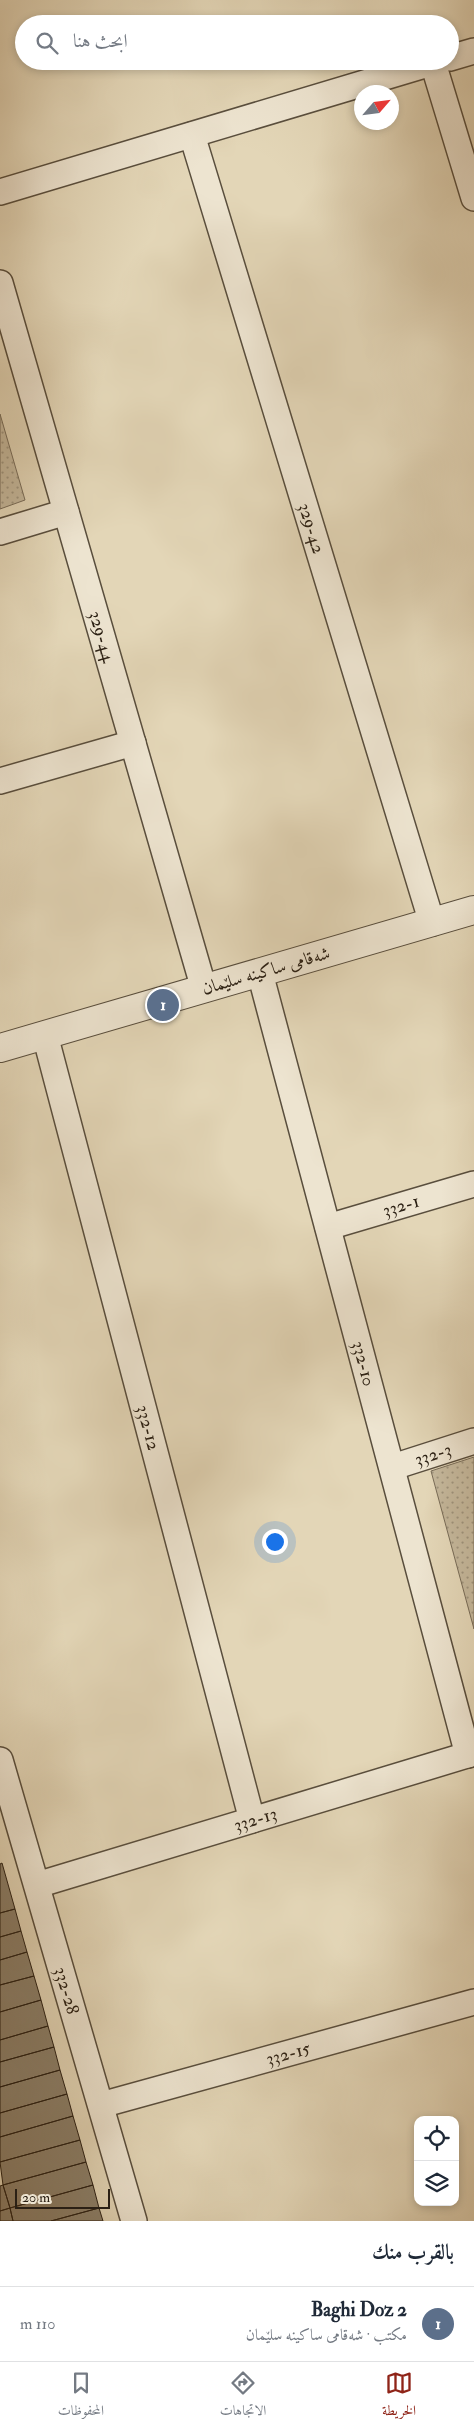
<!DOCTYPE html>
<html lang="ar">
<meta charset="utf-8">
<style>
:root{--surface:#fff;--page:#f2f2f3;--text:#1f2937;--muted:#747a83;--line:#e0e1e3;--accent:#8f2418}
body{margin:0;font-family:"IM FELL Double Pica",Amiri,serif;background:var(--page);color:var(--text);direction:rtl}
.controls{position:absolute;right:15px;bottom:15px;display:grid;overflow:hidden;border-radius:10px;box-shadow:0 2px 8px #0003}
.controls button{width:45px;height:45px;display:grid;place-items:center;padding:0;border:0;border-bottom:1px solid var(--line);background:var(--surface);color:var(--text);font:25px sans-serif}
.compass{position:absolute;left:354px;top:85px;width:45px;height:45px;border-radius:50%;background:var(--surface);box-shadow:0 2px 8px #0003;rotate:62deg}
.scale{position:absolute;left:15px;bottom:12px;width:95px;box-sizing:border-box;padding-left:5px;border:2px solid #2b2014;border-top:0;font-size:14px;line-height:18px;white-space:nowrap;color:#2b2014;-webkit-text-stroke:4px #ede4d0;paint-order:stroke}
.you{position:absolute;left:274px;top:1541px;width:18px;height:18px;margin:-12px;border:4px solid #fff;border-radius:50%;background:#1a73e8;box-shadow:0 0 0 8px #1a73e833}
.badge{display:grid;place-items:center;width:32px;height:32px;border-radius:50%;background:var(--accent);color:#fff;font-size:16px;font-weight:700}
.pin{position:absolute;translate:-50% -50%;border:2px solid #fff;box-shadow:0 1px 5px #0006}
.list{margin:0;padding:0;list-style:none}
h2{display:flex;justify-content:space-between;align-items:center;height:65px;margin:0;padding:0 20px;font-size:21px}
h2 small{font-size:16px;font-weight:400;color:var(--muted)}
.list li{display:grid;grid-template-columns:32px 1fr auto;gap:15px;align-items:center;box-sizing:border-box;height:75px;padding:0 20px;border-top:1px solid var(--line)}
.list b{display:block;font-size:19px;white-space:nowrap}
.list p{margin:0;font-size:16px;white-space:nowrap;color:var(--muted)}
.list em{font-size:16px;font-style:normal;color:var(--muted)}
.icon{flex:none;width:28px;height:28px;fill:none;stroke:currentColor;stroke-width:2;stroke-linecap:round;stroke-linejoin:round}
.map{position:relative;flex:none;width:474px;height:2221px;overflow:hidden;direction:ltr}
.search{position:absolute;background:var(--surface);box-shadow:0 2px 8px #0003;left:15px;right:15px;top:15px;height:55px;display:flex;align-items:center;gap:12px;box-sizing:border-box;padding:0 18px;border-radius:28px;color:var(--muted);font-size:19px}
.sheet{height:140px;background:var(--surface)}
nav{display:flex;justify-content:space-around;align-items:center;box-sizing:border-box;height:70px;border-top:1px solid var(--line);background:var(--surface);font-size:14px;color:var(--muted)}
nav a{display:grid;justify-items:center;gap:2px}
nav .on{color:var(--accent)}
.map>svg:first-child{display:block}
.green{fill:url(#green-dots);stroke:#786c58}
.building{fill:#8b7f69;stroke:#2b2014}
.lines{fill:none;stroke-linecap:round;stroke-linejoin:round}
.minor-casing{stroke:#594e3d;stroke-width:28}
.tertiary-casing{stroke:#594e3d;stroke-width:30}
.minor{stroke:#ede4d0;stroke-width:25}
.tertiary{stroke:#ede4d0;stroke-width:28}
.labels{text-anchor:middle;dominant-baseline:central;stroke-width:5;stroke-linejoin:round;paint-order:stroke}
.street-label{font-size:18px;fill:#2b2014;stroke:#ede4d0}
</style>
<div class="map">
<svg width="474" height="2221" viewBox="0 0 474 2221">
<defs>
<pattern id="green-dots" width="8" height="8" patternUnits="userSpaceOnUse" patternTransform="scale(1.25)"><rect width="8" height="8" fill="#c4b79b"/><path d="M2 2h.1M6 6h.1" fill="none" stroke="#9f947d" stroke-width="1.8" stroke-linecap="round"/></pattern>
</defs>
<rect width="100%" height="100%" fill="#e3d6b7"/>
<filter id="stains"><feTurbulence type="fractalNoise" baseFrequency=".004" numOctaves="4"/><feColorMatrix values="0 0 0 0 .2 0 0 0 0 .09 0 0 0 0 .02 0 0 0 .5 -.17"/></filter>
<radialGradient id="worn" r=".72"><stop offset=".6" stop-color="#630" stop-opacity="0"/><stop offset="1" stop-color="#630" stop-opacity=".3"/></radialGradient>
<!-- green -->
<path class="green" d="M 0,414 L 25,500 L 0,509 Z
M 474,1457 L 474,1629 L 431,1471 Z"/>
<!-- building -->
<path class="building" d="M 2,1863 L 15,1909 L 0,1913 L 0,1864 Z
M 15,1909 L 21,1931 L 0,1937 L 0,1913 Z
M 21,1931 L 27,1952 L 0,1960 L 0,1937 Z
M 27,1952 L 34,1976 L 0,1985 L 0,1960 Z
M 34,1976 L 41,2000 L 0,2012 L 0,1985 Z
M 41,2000 L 48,2026 L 0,2040 L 0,2012 Z
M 48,2026 L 54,2047 L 0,2062 L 0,2040 Z
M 54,2047 L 60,2070 L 0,2087 L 0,2062 Z
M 60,2070 L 67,2094 L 0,2113 L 0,2087 Z
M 67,2094 L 73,2116 L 0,2137 L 0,2113 Z
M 73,2116 L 80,2140 L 0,2162 L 0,2137 Z
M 80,2140 L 86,2162 L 3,2185 L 0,2162 Z
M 86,2162 L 93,2185 L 10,2208 L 3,2185 Z
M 3,2185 L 10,2208 L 0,2211 L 0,2186 Z
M 93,2185 L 99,2208 L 51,2221 L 13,2221 L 10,2208 Z
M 10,2208 L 13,2221 L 0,2221 L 0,2211 Z
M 99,2208 L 103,2221 L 51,2221 Z"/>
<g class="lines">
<!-- minor casing -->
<g class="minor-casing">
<g id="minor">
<path d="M 450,58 L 474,51"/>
<path d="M 433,63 L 474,198"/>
<path id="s1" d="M 192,135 L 432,923"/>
<path d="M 0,192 L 438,61"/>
<path id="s2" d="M 0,283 L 204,989"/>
<path d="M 0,532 L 66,512"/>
<path d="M 0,781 L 133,743"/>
<path id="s3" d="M 260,973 L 468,1755"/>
<path id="s4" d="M 45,1035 L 252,1820"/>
<path id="s5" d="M 328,1227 L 474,1184"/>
<path id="s6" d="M 393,1467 L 474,1441"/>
<path id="s7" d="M 0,1760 L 134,2221"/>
<path id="s8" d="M 37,1885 L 474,1753"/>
<path id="s9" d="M 101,2105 L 474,2002"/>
</g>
</g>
<!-- tertiary casing -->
<g class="tertiary-casing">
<path id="tertiary" d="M 0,1048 L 474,910"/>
</g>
<!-- minor -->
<use href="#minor" class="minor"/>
<!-- tertiary -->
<use href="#tertiary" class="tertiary"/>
</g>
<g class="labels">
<!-- street labels -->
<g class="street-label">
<text stroke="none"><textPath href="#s1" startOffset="411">329-42</textPath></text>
<text stroke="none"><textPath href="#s2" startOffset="368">329-44</textPath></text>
<text transform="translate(266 971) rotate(-16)">شەقامی ساکینە سلێمان</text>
<text stroke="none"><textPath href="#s5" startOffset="76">332-1</textPath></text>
<text stroke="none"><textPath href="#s3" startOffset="404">332-10</textPath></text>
<text stroke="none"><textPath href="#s4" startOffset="406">332-12</textPath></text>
<text stroke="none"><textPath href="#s6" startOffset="42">332-3</textPath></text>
<text stroke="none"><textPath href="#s8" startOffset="228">332-13</textPath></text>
<text stroke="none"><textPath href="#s7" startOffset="240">332-28</textPath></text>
<text stroke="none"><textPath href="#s9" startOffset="194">332-15</textPath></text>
</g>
</g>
<rect width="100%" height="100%" filter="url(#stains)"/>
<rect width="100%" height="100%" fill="url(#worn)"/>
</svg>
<div class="controls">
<button><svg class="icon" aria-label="locate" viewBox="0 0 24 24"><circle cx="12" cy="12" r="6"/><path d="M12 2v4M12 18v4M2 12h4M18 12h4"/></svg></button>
<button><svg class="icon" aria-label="layers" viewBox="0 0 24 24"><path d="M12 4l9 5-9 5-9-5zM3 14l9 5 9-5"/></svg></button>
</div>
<svg class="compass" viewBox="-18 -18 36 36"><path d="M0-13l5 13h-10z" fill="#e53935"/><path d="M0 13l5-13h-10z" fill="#747a83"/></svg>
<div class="scale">20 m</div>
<div class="you"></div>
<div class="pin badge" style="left:163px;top:1005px;background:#5c6f8a">1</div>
<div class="search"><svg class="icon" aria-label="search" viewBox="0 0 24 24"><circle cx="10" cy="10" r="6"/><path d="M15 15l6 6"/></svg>ابحث هنا</div>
</div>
<section class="sheet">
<h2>بالقرب منك<small></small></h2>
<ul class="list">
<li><span class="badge" style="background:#5c6f8a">1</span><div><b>Baghi Doz 2</b><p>مكتب · شەقامی ساکینە سلێمان</p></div><em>110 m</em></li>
</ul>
</section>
<nav>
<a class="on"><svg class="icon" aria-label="map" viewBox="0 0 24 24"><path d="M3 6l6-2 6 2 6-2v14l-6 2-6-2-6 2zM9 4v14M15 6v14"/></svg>الخريطة</a>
<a><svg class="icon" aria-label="directions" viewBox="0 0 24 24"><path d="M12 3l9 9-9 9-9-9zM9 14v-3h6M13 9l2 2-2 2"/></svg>الاتجاهات</a>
<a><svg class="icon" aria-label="saved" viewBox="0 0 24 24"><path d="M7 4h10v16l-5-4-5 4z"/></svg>المحفوظات</a>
</nav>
